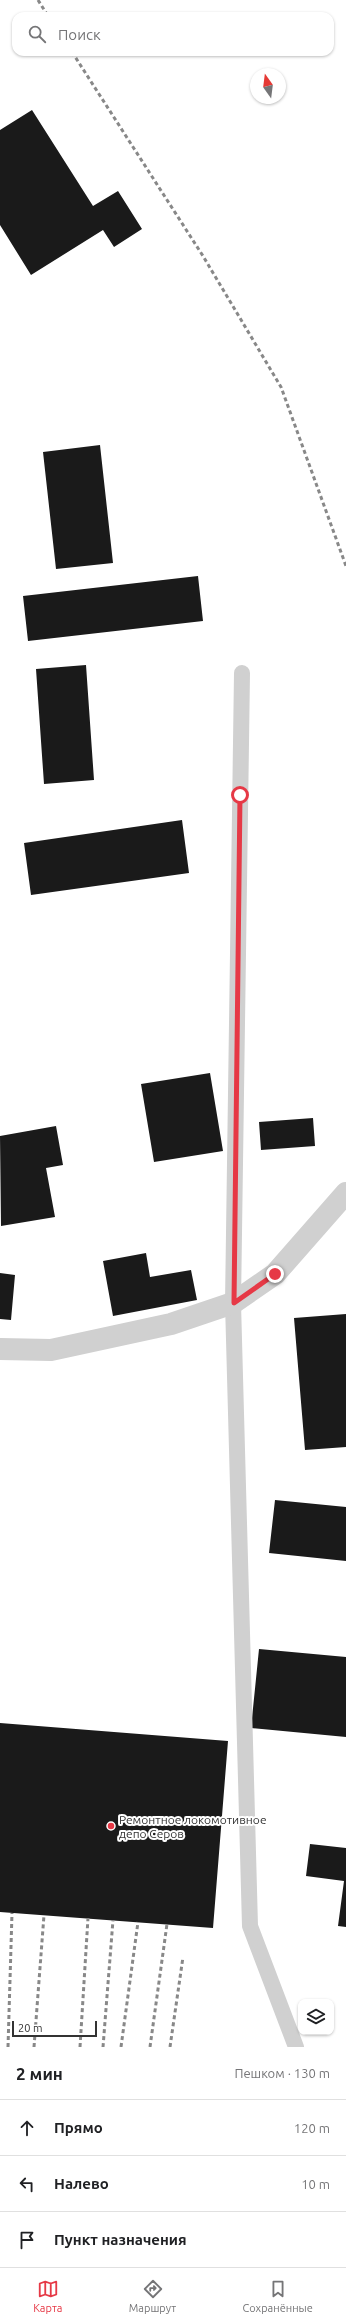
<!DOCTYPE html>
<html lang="ru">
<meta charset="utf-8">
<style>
:root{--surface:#fff;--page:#f2f2f2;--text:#202124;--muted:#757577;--line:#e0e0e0;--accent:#e63946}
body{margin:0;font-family:Ubuntu,sans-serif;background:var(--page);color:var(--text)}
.controls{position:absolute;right:12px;bottom:12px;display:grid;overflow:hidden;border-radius:8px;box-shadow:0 1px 3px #0004}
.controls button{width:36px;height:36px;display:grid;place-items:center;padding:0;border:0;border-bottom:1px solid var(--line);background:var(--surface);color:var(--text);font:20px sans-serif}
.compass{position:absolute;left:250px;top:68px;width:36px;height:36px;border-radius:50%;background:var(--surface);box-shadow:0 1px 3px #0004;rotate:346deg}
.scale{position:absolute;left:12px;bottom:10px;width:85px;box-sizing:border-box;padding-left:4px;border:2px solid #333;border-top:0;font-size:11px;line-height:14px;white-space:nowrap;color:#333;-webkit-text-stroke:3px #fff;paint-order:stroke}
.stop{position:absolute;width:12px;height:12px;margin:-9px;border:3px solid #e63946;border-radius:50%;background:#fff}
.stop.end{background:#e63946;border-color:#fff;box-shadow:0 1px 4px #0008}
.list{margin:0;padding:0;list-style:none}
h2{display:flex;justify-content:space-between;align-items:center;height:52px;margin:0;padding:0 16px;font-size:17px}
h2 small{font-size:13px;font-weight:400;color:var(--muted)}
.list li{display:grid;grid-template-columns:26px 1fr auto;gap:12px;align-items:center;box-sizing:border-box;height:56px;padding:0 16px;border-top:1px solid var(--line)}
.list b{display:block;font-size:15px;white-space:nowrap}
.list em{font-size:13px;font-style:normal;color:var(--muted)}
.icon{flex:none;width:22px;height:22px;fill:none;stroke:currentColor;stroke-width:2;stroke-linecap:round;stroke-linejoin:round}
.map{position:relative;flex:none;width:346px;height:2047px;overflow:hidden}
.search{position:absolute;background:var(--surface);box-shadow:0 1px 3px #0004;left:12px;right:12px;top:12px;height:44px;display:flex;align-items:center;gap:10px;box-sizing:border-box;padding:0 14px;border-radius:12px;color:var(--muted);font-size:15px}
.sheet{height:220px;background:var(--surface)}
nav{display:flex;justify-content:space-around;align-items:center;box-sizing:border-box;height:56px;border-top:1px solid var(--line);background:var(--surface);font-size:11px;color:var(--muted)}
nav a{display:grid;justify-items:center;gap:2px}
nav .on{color:var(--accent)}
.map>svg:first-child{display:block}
.building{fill:#1a1a1a}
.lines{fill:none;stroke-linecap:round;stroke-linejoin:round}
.service{stroke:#d0d0d0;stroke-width:16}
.minor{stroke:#d0d0d0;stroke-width:22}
.rail{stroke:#888;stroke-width:3;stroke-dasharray:4 3;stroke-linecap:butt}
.route{stroke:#e63946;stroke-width:5}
.poi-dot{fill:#e63946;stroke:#fff;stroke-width:1.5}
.labels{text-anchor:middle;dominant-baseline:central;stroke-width:4;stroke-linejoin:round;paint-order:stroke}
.poi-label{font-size:12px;fill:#333;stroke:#fff;text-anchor:start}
</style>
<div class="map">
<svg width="346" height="2047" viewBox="0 0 346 2047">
<rect width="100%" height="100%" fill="#fff"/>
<!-- building -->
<path class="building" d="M 32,110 L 93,206 L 118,191 L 142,229 L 114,247 L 103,230 L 31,275 L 0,225 L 0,130 Z
M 100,445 L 113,563 L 56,569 L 43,452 Z
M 198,576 L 203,621 L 28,641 L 23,596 Z
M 86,665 L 94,780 L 44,784 L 36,669 Z
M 182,820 L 189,873 L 31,895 L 24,843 Z
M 210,1073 L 223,1151 L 154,1162 L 141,1084 Z
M 313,1118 L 315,1146 L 261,1150 L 259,1122 Z
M 56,1126 L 63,1165 L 46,1168 L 55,1217 L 1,1226 L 0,1136 Z
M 146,1253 L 150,1277 L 191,1270 L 197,1300 L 113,1316 L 103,1261 Z
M 0,1273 L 15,1275 L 11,1320 L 0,1319 Z
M 346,1314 L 346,1447 L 305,1450 L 294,1318 Z
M 275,1500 L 346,1507 L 346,1561 L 269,1553 Z
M 259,1649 L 346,1657 L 346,1737 L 251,1728 Z
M 0,1723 L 228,1741 L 213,1928 L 0,1912 Z
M 310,1844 L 346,1848 L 346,1927 L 338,1926 L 344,1881 L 306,1876 Z"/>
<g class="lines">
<!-- service -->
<path class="service" d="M 242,673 L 233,1303 L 250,1926 L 296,2047"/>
<!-- minor -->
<path class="minor" d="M 0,1349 L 51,1350 L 171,1324 L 233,1303 L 275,1274 L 346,1193"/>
<!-- rail -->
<path class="rail" d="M 38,0 L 48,16
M 72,52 L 203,256 L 281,387 L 346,566
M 8,2047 L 12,1913
M 34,2047 L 44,1915
M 80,2047 L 88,1918
M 103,2047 L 113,1920
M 121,2047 L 138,1922
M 150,2047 L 167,1924
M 170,2047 L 183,1957"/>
</g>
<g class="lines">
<!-- route -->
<path class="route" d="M 240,795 L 234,1303 L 275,1274"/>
</g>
<!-- markers -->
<circle class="poi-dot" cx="111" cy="1826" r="4"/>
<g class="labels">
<!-- poi labels -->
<g class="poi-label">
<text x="119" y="1819">Ремонтное локомотивное<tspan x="119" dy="14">депо Серов</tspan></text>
</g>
</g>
</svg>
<div class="controls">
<button><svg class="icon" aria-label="layers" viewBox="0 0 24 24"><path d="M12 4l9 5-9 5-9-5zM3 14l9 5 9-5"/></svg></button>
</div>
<svg class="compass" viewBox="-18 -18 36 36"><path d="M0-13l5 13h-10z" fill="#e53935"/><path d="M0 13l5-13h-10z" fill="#757577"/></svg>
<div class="scale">20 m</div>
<div class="stop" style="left:240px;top:795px"></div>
<div class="stop end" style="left:275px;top:1274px"></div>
<div class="search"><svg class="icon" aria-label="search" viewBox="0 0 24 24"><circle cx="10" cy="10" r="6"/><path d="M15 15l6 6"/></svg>Поиск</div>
</div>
<section class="sheet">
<h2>2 мин<small>Пешком · 130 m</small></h2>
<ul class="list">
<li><svg class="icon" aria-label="ahead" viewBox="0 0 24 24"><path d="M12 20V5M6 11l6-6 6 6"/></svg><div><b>Прямо</b></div><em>120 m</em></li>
<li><svg class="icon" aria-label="left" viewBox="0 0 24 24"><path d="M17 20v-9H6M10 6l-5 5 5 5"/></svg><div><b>Налево</b></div><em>10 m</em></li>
<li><svg class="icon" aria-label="arrive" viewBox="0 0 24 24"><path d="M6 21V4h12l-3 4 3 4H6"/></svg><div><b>Пункт назначения</b></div></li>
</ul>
</section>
<nav>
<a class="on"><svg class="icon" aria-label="map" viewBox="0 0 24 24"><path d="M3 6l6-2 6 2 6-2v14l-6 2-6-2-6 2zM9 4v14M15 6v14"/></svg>Карта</a>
<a><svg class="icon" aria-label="directions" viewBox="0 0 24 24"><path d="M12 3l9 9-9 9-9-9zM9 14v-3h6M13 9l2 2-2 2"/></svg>Маршрут</a>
<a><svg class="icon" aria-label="saved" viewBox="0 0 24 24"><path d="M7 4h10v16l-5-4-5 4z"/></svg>Сохранённые</a>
</nav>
